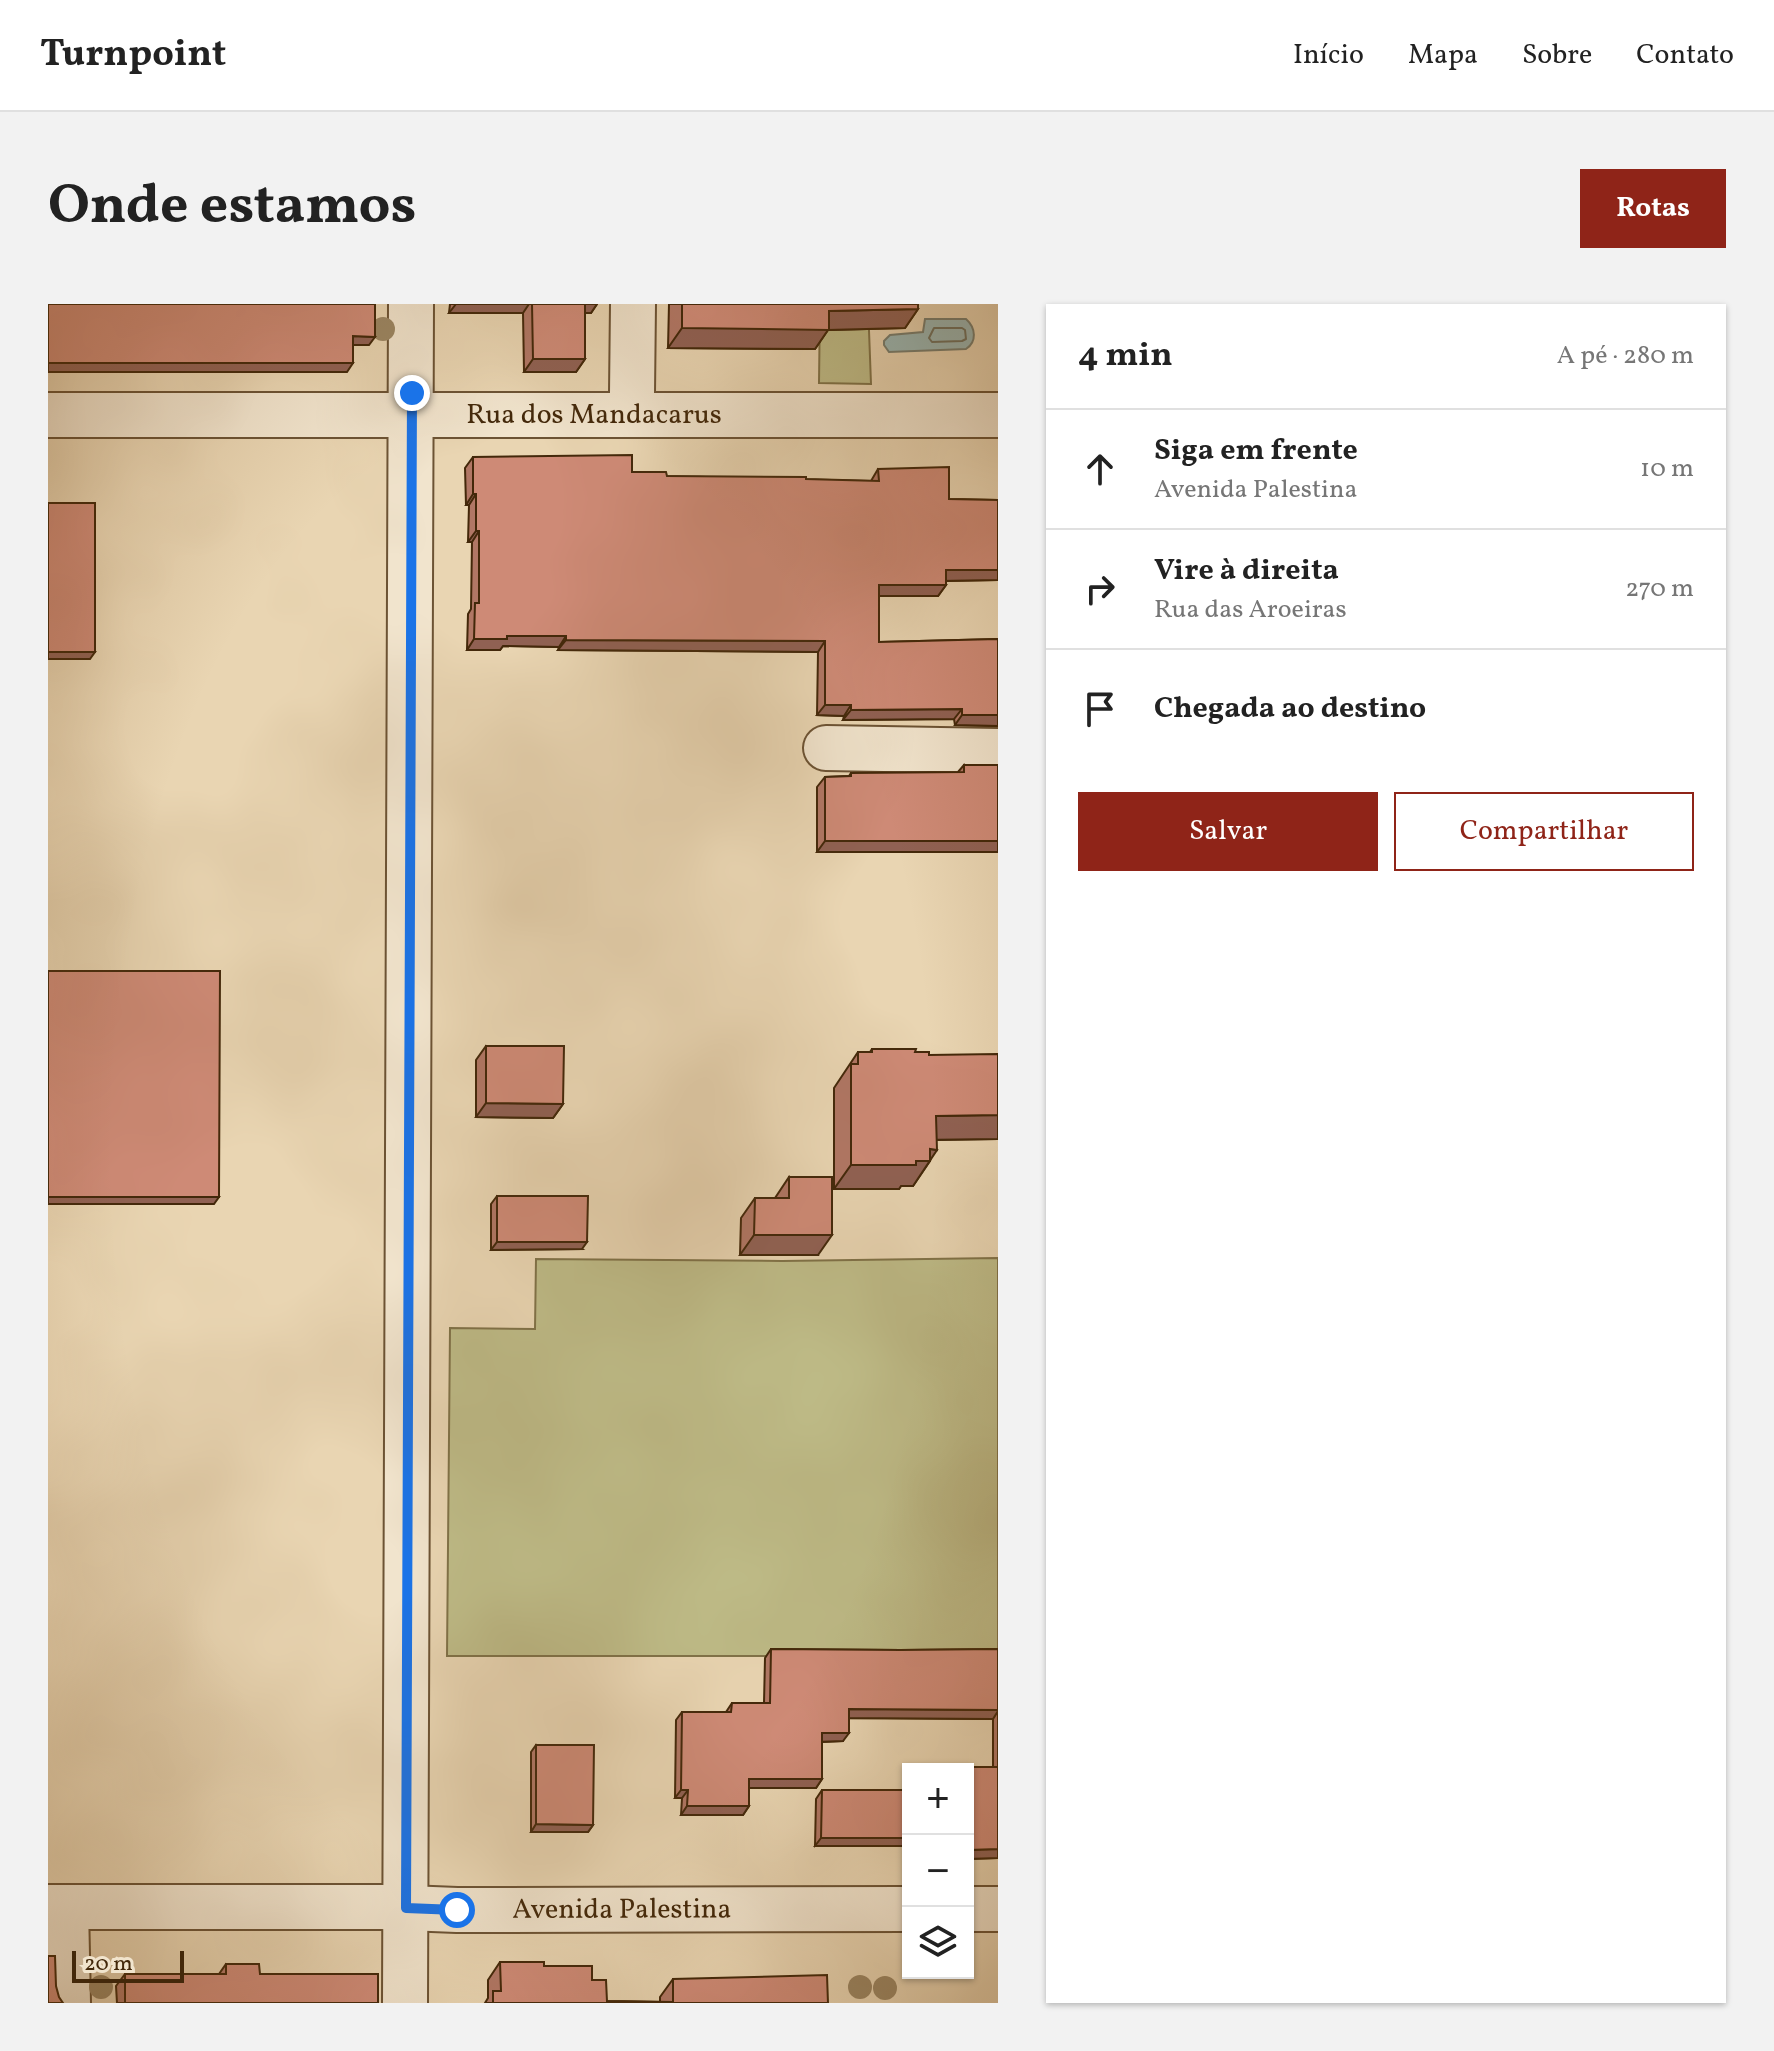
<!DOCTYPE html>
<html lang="pt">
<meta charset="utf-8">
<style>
:root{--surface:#fff;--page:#f2f2f2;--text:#222;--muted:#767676;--line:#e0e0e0;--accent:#8f2418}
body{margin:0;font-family:Vollkorn,serif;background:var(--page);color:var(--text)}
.controls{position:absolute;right:24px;bottom:24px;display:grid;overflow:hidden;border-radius:0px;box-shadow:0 2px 6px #0004}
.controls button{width:72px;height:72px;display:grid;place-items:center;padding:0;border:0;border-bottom:2px solid var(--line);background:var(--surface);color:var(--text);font:40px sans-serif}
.scale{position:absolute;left:24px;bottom:20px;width:112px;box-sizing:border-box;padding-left:8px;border:4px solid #43280a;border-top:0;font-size:22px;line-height:28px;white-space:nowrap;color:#43280a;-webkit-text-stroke:6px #f1e4cd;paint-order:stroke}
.stop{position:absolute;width:24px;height:24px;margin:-18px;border:6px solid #1a73e8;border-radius:50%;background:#fff}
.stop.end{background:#1a73e8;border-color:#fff;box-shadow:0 2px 8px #0008}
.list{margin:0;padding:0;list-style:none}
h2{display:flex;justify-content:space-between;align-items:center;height:104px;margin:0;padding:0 32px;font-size:34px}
h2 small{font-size:26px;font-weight:400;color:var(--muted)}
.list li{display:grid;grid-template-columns:52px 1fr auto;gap:24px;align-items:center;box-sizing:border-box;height:120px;padding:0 32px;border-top:2px solid var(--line)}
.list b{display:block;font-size:30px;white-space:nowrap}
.list p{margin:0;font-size:26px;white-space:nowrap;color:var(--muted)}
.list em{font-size:26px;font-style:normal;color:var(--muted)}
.actions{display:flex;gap:16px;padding:24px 32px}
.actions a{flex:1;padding:18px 0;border:2px solid var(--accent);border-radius:0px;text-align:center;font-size:28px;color:var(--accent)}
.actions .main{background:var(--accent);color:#fff}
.icon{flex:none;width:44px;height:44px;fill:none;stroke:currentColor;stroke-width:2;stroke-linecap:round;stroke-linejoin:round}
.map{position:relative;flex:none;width:950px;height:1699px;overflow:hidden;border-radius:0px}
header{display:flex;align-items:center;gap:48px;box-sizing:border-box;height:112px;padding:0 40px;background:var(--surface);border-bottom:2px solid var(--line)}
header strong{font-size:38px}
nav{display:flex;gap:44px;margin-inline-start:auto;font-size:28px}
.intro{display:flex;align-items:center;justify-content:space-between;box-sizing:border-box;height:192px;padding:0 48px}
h1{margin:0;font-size:56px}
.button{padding:20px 36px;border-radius:0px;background:var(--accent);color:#fff;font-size:28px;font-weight:700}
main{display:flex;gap:48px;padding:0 48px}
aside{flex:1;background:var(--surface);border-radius:0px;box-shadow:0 2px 6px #0004}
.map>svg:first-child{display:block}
.green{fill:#bebb87;stroke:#807248;stroke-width:2}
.water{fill:#9ab7b4;stroke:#777e70;stroke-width:2}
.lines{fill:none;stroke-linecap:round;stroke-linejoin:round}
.shore{stroke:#6e705f;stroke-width:2}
.minor-casing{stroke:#6c5334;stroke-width:48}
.minor{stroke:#f1e4cd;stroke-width:44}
.tree{fill:#9b8663}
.wall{fill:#b17765;stroke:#43280a;stroke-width:2}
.shaded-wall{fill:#906153;stroke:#43280a;stroke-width:2}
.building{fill:#ce8a76;stroke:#43280a;stroke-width:2}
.route{stroke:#1a73e8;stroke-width:10}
.labels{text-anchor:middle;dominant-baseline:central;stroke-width:6;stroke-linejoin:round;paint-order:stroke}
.street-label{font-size:28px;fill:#43280a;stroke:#f1e4cd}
</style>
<header>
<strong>Turnpoint</strong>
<nav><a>Início</a><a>Mapa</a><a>Sobre</a><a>Contato</a></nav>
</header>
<div class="intro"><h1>Onde estamos</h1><a class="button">Rotas</a></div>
<main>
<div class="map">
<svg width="950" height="1699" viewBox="0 0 950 1699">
<rect width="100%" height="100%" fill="#e9d5b2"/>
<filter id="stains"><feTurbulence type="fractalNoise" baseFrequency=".0025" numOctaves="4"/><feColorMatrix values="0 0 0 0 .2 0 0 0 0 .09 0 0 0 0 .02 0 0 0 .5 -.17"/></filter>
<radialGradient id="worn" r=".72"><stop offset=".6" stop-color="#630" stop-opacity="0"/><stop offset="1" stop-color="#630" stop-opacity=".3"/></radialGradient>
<!-- green -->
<path class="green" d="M 772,0 L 820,0 L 823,80 L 771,79 Z
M 950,954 L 950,1352 L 399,1352 L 402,1024 L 487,1025 L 488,955 L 734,957 Z"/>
<!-- water -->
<path class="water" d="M 877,15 L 918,15 C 928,24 929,38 918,45 L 841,48 L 836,41 L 836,37 L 842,31 L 875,28 Z"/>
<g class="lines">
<!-- shore -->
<path class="shore" d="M 886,24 L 914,24 L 917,26 L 918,35 L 914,37 L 884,38 L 881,34 Z"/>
<!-- minor casing -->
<g class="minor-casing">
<g id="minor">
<path d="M 584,89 L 585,0"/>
<path id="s1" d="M 0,111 L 950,111"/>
<path d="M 778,444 L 950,447"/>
<path id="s2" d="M 0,1603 L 334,1603 L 409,1606 L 860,1605"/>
<path d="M 18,1603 L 20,1699"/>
<path d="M 920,1605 L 950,1605"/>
<path d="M 357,1699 L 363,0"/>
</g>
</g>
<!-- minor -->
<use href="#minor" class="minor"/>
</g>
<!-- trees -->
<g class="tree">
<circle cx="335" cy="25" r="12"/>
<circle cx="53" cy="1683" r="12"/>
<circle cx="812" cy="1683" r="12"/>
<circle cx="837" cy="1684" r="12"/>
</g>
<!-- wall -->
<path class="wall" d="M 402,0 L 549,0 L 543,9 L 537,9 L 537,55 L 528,68 L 476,68 L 475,9 L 401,9 Z
M 621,0 L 870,0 L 870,5 L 857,24 L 780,26 L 767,45 L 620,44 Z
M 425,153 L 619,172 L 823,177 L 830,165 L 901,195 L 950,196 L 950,276 L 898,277 L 898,281 L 890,292 L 831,292 L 831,338 L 950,335 L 950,422 L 907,421 L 906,415 L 795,416 L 796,412 L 769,411 L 770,348 L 510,346 L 511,343 L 455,342 L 452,346 L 419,346 L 420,310 L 423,305 L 424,238 L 420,238 L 421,201 L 418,201 L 417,164 Z
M 916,461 L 950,548 L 769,548 L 769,483 L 777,473 L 801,472 L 803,469 L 910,468 Z
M 438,742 L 515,800 L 505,814 L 428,813 L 428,756 Z
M 824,745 L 867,748 L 881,751 L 950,835 L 888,836 L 882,857 L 865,882 L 853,882 L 851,885 L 786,885 L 786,784 L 810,748 L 822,748 Z
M 741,873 L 770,951 L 692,951 L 693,914 L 707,894 L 727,894 Z
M 449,892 L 534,945 L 443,946 L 443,900 Z
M 723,1345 L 853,1346 L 950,1345 L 950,1554 L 920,1555 L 920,1465 L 901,1465 L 903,1463 L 945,1463 L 945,1415 L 801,1414 L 795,1437 L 774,1438 L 774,1475 L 768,1484 L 701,1484 L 701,1502 L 695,1511 L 633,1511 L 634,1494 L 627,1494 L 628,1416 L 634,1408 L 678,1408 L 684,1399 L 716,1399 L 717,1354 Z
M 488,1441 L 545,1521 L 540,1528 L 483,1528 L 483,1448 Z
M 774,1486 L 860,1486 L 767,1542 L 768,1495 Z
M 452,1658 L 496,1662 L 544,1676 L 559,1697 L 612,1698 L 612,1693 L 625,1675 L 780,1699 L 437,1699 L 440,1694 L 440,1676 Z
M 178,1660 L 212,1670 L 330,1699 L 69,1699 L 68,1682 L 77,1670 L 171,1670 Z"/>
<!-- shaded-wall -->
<path class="shaded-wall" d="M 408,0 L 481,0 L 475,9 L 401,9 Z
M 534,0 L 549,0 L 543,9 L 528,9 Z
M 870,5 L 857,24 L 780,26 L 767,45 L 620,44 L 634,24 L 781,7 Z
M 305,32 L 327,33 L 321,41 L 299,41 Z
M 485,55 L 537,55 L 528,68 L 476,68 Z
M 0,59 L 305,59 L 299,68 L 0,68 Z
M 425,190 L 428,190 L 421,201 L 418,201 Z
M 428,227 L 431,227 L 424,238 L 420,238 Z
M 898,266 L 950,266 L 950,276 L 891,277 Z
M 831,281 L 898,281 L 890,292 L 823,292 Z
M 459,332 L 518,332 L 511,343 L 455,342 L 452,346 L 419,346 L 426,335 Z
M 518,336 L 777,337 L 770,348 L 510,346 Z
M 0,348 L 47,348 L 42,355 L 0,355 Z
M 777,401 L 803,401 L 796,412 L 769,411 Z
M 914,405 L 906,415 L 795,416 L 803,406 Z
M 914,411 L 950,411 L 950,422 L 907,421 Z
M 777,537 L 950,537 L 950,548 L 769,548 Z
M 438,799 L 515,800 L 505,814 L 428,813 Z
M 950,811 L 950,835 L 871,836 L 888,812 Z
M 882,845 L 889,846 L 865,882 L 853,882 L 851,885 L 786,885 L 803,861 Z
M 0,893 L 171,893 L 166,900 L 0,900 Z
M 706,931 L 784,931 L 770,951 L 692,951 Z
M 449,938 L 539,938 L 534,945 L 443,946 Z
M 801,1405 L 950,1406 L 950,1407 L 945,1415 L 795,1414 Z
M 774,1429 L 801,1429 L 795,1437 L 768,1438 Z
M 701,1475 L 774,1475 L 768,1484 L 695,1484 Z
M 633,1486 L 640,1486 L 634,1494 L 627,1494 Z
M 639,1502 L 701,1502 L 695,1511 L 633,1511 Z
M 488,1520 L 545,1521 L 540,1528 L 483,1528 Z
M 773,1534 L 860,1534 L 860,1542 L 767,1542 Z
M 950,1545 L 950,1554 L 920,1555 L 920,1546 Z"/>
<!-- building -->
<path class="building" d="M 0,0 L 327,0 L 327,33 L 305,32 L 305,59 L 0,59 Z
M 484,0 L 537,0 L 537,55 L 485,55 Z
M 634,0 L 870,0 L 870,5 L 781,7 L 781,26 L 634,24 Z
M 584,151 L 584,168 L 618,168 L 619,172 L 758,173 L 758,175 L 831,177 L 830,165 L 901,163 L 901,195 L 950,196 L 950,266 L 898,266 L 898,281 L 831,281 L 831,338 L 950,335 L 950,411 L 914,411 L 914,405 L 803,406 L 803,401 L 777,401 L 777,337 L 518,336 L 518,332 L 459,332 L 459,335 L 426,335 L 427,299 L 431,299 L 431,227 L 428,227 L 428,190 L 425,190 L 425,153 Z
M 0,199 L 47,199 L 47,348 L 0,348 Z
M 916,461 L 950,461 L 950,537 L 777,537 L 777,473 L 803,472 L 803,469 L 916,468 Z
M 0,667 L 172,667 L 171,893 L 0,893 Z
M 438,742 L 516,742 L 515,800 L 438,799 Z
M 824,745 L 868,745 L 867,748 L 881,748 L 881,751 L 950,750 L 950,811 L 888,812 L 889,846 L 882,845 L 882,857 L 868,857 L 868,861 L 803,861 L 803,760 L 810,760 L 810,748 L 824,748 Z
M 741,873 L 784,873 L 784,931 L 706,931 L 707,894 L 741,894 Z
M 449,892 L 540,892 L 539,938 L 449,938 Z
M 723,1345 L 853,1346 L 950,1345 L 950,1406 L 801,1405 L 801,1429 L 774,1429 L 774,1475 L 701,1475 L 701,1502 L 639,1502 L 640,1486 L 633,1486 L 634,1408 L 683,1408 L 684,1399 L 722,1399 Z
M 488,1441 L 546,1441 L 545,1521 L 488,1520 Z
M 903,1463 L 950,1463 L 950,1545 L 920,1546 L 920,1465 L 903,1465 Z
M 774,1486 L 860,1486 L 860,1534 L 773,1534 Z
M 0,1652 L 7,1652 L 8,1682 L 11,1693 L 15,1699 L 0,1699 Z
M 452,1658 L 496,1658 L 496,1662 L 544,1662 L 544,1676 L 558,1676 L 559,1697 L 625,1698 L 625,1675 L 779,1671 L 780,1699 L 445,1699 L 445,1687 L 453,1687 Z
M 178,1660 L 211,1660 L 212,1670 L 330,1670 L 330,1699 L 77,1699 L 77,1670 L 178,1670 Z"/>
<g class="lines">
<!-- route -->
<path class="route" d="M 364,89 L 358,1604 L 409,1606"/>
</g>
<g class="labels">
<!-- street labels -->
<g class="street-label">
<text stroke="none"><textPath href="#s1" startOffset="546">Rua dos Mandacarus</textPath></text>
<text stroke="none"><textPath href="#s2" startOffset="574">Avenida Palestina</textPath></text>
</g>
</g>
<rect width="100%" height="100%" filter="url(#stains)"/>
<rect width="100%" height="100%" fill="url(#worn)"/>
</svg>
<div class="controls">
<button>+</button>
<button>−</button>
<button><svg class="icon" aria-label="layers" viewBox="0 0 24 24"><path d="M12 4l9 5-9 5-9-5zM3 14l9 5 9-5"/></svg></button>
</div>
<div class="scale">20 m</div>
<div class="stop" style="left:409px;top:1606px"></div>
<div class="stop end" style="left:364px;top:89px"></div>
</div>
<aside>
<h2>4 min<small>A pé · 280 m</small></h2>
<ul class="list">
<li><svg class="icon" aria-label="ahead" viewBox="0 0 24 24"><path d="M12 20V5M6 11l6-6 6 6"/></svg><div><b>Siga em frente</b><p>Avenida Palestina</p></div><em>10 m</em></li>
<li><svg class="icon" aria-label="right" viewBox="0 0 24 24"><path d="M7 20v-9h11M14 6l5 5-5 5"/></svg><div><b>Vire à direita</b><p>Rua das Aroeiras</p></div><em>270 m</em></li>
<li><svg class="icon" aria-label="arrive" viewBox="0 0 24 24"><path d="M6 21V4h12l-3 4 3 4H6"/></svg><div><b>Chegada ao destino</b></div></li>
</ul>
<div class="actions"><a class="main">Salvar</a><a>Compartilhar</a></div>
</aside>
</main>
